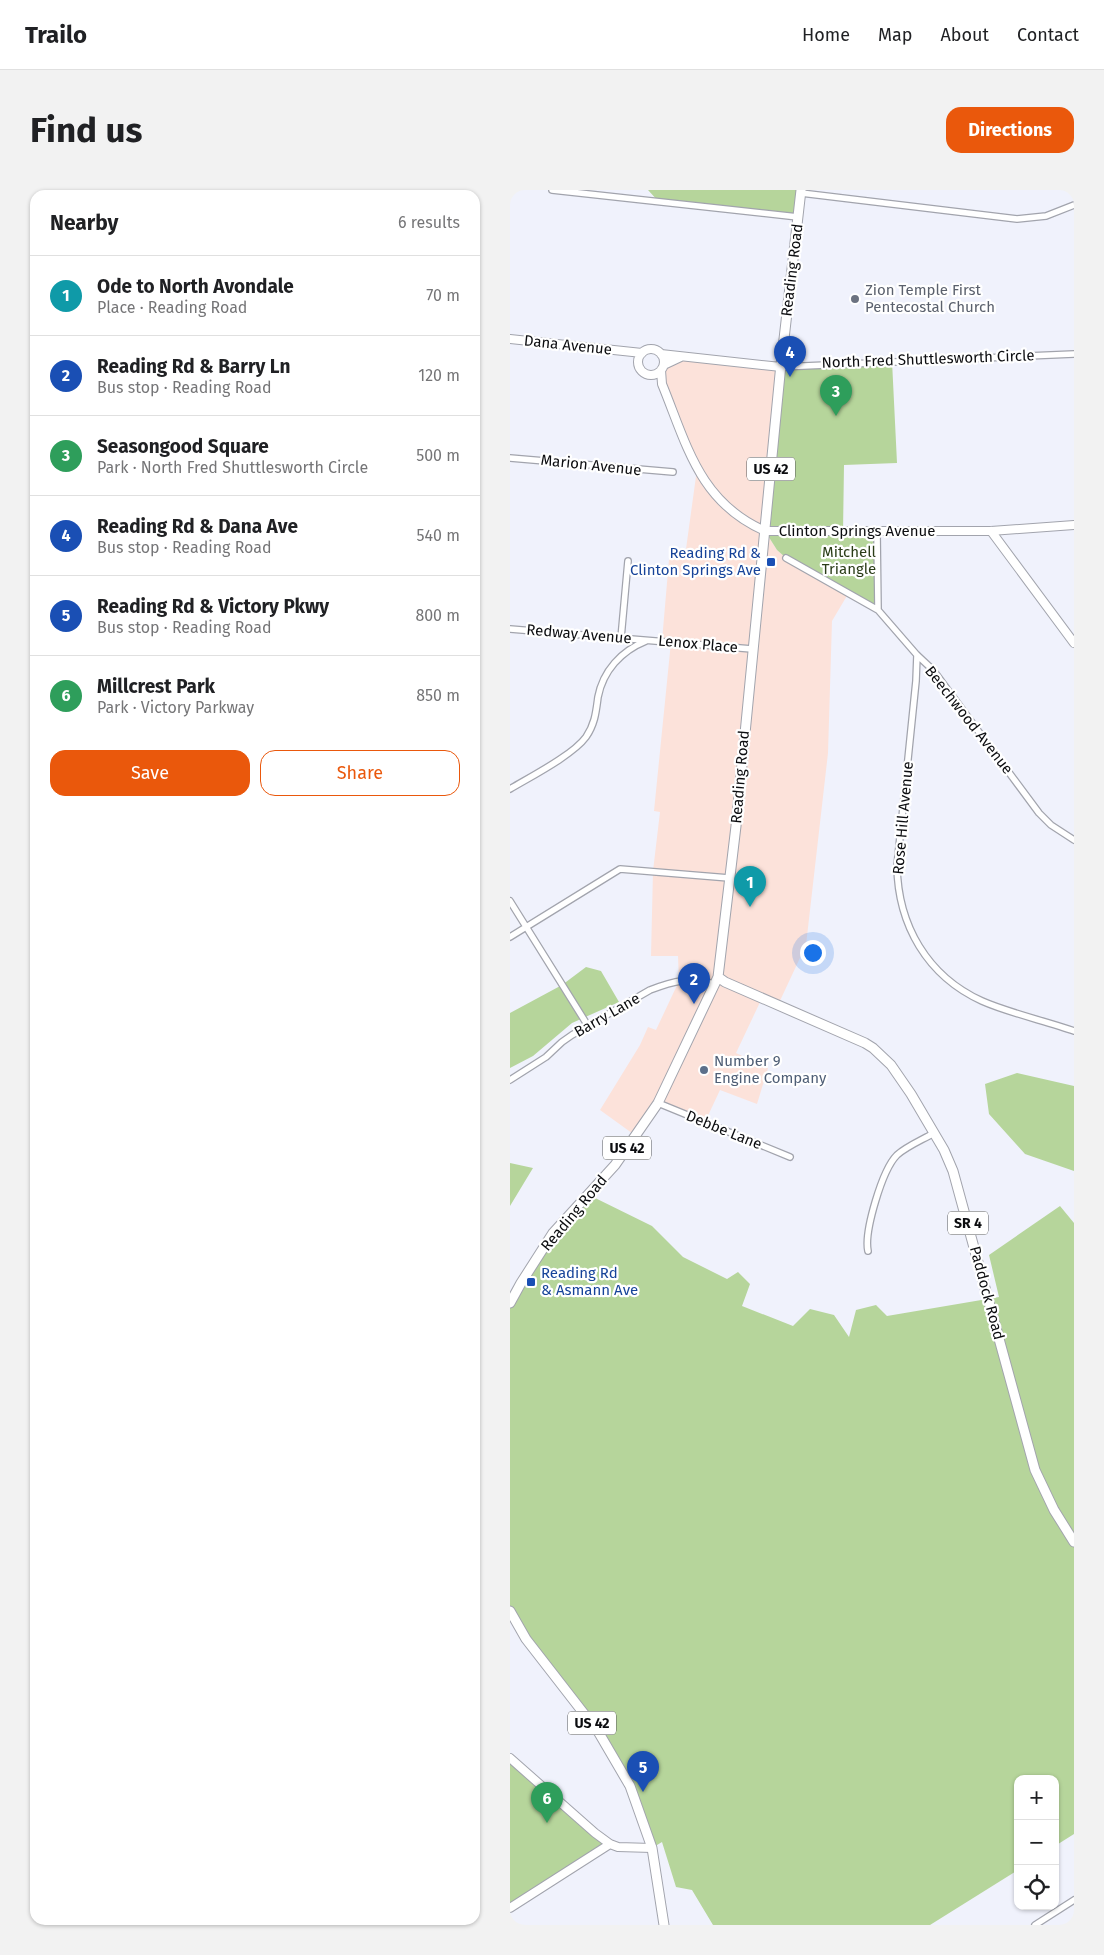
<!DOCTYPE html>
<meta charset="utf-8">
<style>
:root{--surface:#fff;--page:#f2f2f2;--text:#202124;--muted:#757577;--line:#e0e0e0;--accent:#ea580c}
body{margin:0;font-family:"Fira Sans",sans-serif;background:var(--page);color:var(--text)}
.controls{position:absolute;right:15px;bottom:15px;display:grid;overflow:hidden;border-radius:10px;box-shadow:0 1px 4px #0004}
.controls button{width:45px;height:45px;display:grid;place-items:center;padding:0;border:0;border-bottom:1px solid var(--line);background:var(--surface);color:var(--text);font:25px sans-serif}
.you{position:absolute;left:302px;top:762px;width:18px;height:18px;margin:-12px;border:4px solid #fff;border-radius:50%;background:#1a73e8;box-shadow:0 0 0 8px #1a73e833}
.badge{display:grid;place-items:center;width:32px;height:32px;border-radius:50%;background:var(--accent);color:#fff;font-size:16px;font-weight:700}
.pin{position:absolute;translate:-50% -41px;filter:drop-shadow(0 1px 2px #0008)}
.pin::after{content:'';position:absolute;top:26px;width:18px;height:15px;background:inherit;clip-path:polygon(0 0,100% 0,50% 100%)}
.list{margin:0;padding:0;list-style:none}
h2{display:flex;justify-content:space-between;align-items:center;height:65px;margin:0;padding:0 20px;font-size:21px}
h2 small{font-size:16px;font-weight:400;color:var(--muted)}
.list li{display:grid;grid-template-columns:32px 1fr auto;gap:15px;align-items:center;box-sizing:border-box;height:80px;padding:0 20px;border-top:1px solid var(--line)}
.list b{display:block;font-size:19px;white-space:nowrap}
.list p{margin:0;font-size:16px;white-space:nowrap;color:var(--muted)}
.list em{font-size:16px;font-style:normal;color:var(--muted)}
.actions{display:flex;gap:10px;padding:15px 20px}
.actions a{flex:1;padding:11px 0;border:1px solid var(--accent);border-radius:15px;text-align:center;font-size:18px;color:var(--accent)}
.actions .main{background:var(--accent);color:#fff}
.icon{flex:none;width:28px;height:28px;fill:none;stroke:currentColor;stroke-width:2;stroke-linecap:round;stroke-linejoin:round}
.map{position:relative;flex:none;width:564px;height:1735px;overflow:hidden;border-radius:15px}
header{display:flex;align-items:center;gap:30px;box-sizing:border-box;height:70px;padding:0 25px;background:var(--surface);border-bottom:1px solid var(--line)}
header strong{font-size:24px}
nav{display:flex;gap:28px;margin-inline-start:auto;font-size:18px}
.intro{display:flex;align-items:center;justify-content:space-between;box-sizing:border-box;height:120px;padding:0 30px}
h1{margin:0;font-size:35px}
.button{padding:12px 22px;border-radius:15px;background:var(--accent);color:#fff;font-size:18px;font-weight:700}
main{display:flex;gap:30px;padding:0 30px}
aside{flex:1;background:var(--surface);border-radius:15px;box-shadow:0 1px 4px #0004}
.map>svg:first-child{display:block}
.commercial{fill:#fce2da}
.green{fill:#b6d59b}
.lines{fill:none;stroke-linecap:round;stroke-linejoin:round}
.minor-casing{stroke:#a2a4ad;stroke-width:8}
.tertiary-casing{stroke:#a2a4ad;stroke-width:10}
.primary-casing{stroke:#a2a4ad;stroke-width:11}
.minor{stroke:#fff;stroke-width:5.5}
.tertiary{stroke:#fff;stroke-width:8}
.primary{stroke:#fff;stroke-width:9}
.worship-dot{fill:#6b7280;stroke:#fff;stroke-width:2}
.transit-dot{fill:#1a4fb4;stroke:#fff;stroke-width:2}
.service-dot{fill:#5c6f8a;stroke:#fff;stroke-width:2}
.labels{text-anchor:middle;dominant-baseline:central;stroke-width:4.5;stroke-linejoin:round;paint-order:stroke}
.shield{fill:#fff;stroke:#555658;stroke-width:1}
.shield-label{font-size:14px;font-weight:bold;fill:#0c0d10}
.street-label{font-size:15px;fill:#0c0d10;stroke:#fff}
.worship-label{font-size:15px;fill:#5b616d;stroke:#fff;text-anchor:start}
.park-label{font-size:15px;fill:#2b3d18;stroke:#fff}
.transit-label{font-size:15px;fill:#164399;stroke:#fff;text-anchor:end}
.service-label{font-size:15px;fill:#4e5e75;stroke:#fff;text-anchor:start}
</style>
<header>
<strong>Trailo</strong>
<nav><a>Home</a><a>Map</a><a>About</a><a>Contact</a></nav>
</header>
<div class="intro"><h1>Find us</h1><a class="button">Directions</a></div>
<main>
<aside>
<h2>Nearby<small>6 results</small></h2>
<ul class="list">
<li><span class="badge" style="background:#0f9aa8">1</span><div><b>Ode to North Avondale</b><p>Place · Reading Road</p></div><em>70 m</em></li>
<li><span class="badge" style="background:#1a4fb4">2</span><div><b>Reading Rd &amp; Barry Ln</b><p>Bus stop · Reading Road</p></div><em>120 m</em></li>
<li><span class="badge" style="background:#2e9e5b">3</span><div><b>Seasongood Square</b><p>Park · North Fred Shuttlesworth Circle</p></div><em>500 m</em></li>
<li><span class="badge" style="background:#1a4fb4">4</span><div><b>Reading Rd &amp; Dana Ave</b><p>Bus stop · Reading Road</p></div><em>540 m</em></li>
<li><span class="badge" style="background:#1a4fb4">5</span><div><b>Reading Rd &amp; Victory Pkwy</b><p>Bus stop · Reading Road</p></div><em>800 m</em></li>
<li><span class="badge" style="background:#2e9e5b">6</span><div><b>Millcrest Park</b><p>Park · Victory Parkway</p></div><em>850 m</em></li>
</ul>
<div class="actions"><a class="main">Save</a><a>Share</a></div>
</aside>
<div class="map">
<svg width="564" height="1735" viewBox="0 0 564 1735">
<rect width="100%" height="100%" fill="#f0f2fc"/>
<!-- commercial -->
<path class="commercial" d="M 166,170 L 271,177 L 255,341 L 267,360 L 276,368 L 338,404 L 322,431 L 318,563 L 296,755 L 268,815 L 252,808 L 226,863 L 258,878 L 247,914 L 210,900 L 195,932 L 148,913 L 126,946 L 90,920 L 130,855 L 138,837 L 146,840 L 169,791 L 168,766 L 141,766 L 143,681 L 150,622 L 144,621 L 161,452 L 152,451 L 160,358 L 176,359 L 187,279 L 152,194 L 151,180 Z"/>
<!-- green -->
<path class="green" d="M 138,0 L 291,0 L 288,27 L 149,12 Z
M 382,171 L 387,273 L 334,275 L 333,342 L 367,342 L 368,420 L 276,368 L 267,360 L 255,341 L 271,177 Z
M 76,777 L 91,781 L 109,812 L 62,833 L 23,866 L 0,878 L 0,823 L 52,795 Z
M 507,883 L 564,896 L 564,981 L 515,964 L 479,924 L 475,894 Z
M 0,973 L 23,978 L 0,1016 Z
M 77,1004 L 142,1036 L 173,1067 L 217,1089 L 228,1082 L 240,1094 L 232,1116 L 283,1136 L 300,1119 L 324,1125 L 339,1147 L 346,1120 L 366,1115 L 377,1126 L 489,1107 L 479,1065 L 550,1016 L 564,1033 L 564,1644 L 545,1656 L 545,1589 L 508,1589 L 508,1680 L 420,1735 L 203,1735 L 182,1700 L 166,1697 L 152,1652 L 142,1658 L 103,1564 L 0,1421 L 0,1113 L 11,1093 Z
M 0,1568 L 100,1654 L 0,1718 Z"/>
<g class="lines">
<!-- minor casing -->
<g class="minor-casing">
<path id="minor" d="M 42,0 L 288,27
M 291,3 L 507,29 L 536,26 L 564,15
M 271,177 L 564,164
M 0,268 L 163,282
M 367,342 L 368,420 L 407,465 L 423,480 L 529,623 L 541,635 L 564,650
M 276,368 L 368,420
M 0,439 L 242,459
M 111,448 L 118,371
M 407,465 L 406,491 L 387,676 C 388,735 417,786 472,811 C 499,823 536,831 564,841
M 0,599 C 20,587 63,565 76,547 C 85,534 86,522 88,507 C 93,481 111,461 136,451
M 0,711 L 78,836
M 0,747 L 110,679 L 219,688
M 0,890 L 36,867 L 52,852 L 62,845 L 140,800 C 161,792 183,785 205,795
M 148,913 L 280,967
M 358,1061 C 354,1042 372,980 387,965 C 397,956 412,950 424,943
M 525,1735 L 564,1710"/>
</g>
<!-- tertiary casing -->
<g class="tertiary-casing">
<path id="tertiary" d="M 0,149 L 132,163
M128 172a13 13 0 1 1 26 0a13 13 0 1 1-26 0Z
M 151,164 L 271,177
M 154,175 L 171,167
M 151,180 L 152,194 C 177,255 189,312 255,341 L 481,341 L 564,335
M 481,341 L 564,453
M 0,1568 L 85,1643 L 100,1654 L 108,1657 L 142,1658
M 0,1718 L 100,1654"/>
</g>
<!-- primary casing -->
<g class="primary-casing">
<path id="primary" d="M 208,787 L 215,792 L 355,853 L 363,858 L 381,875 L 401,904 L 434,960 L 443,981 L 525,1280 L 544,1320 L 564,1352
M 0,1113 L 11,1093 L 43,1043 L 105,975 L 148,913 L 208,787 L 226,636 L 270,184 L 291,0
M 0,1421 L 16,1449 L 89,1543 L 120,1596 L 142,1658 L 154,1735"/>
</g>
<!-- minor -->
<use href="#minor" class="minor"/>
<!-- tertiary -->
<use href="#tertiary" class="tertiary"/>
<!-- primary -->
<use href="#primary" class="primary"/>
</g>
<!-- markers -->
<circle class="worship-dot" cx="345" cy="109" r="5"/>
<g class="transit-dot">
<rect x="256" y="367" width="10" height="10" rx="2.5"/>
<rect x="16" y="1087" width="10" height="10" rx="2.5"/>
</g>
<circle class="service-dot" cx="194" cy="880" r="5"/>
<g class="labels">
<!-- shield labels -->
<g class="shield">
<rect x="237" y="267.5" width="48" height="23" rx="4"/>
<rect x="93" y="946.5" width="48" height="23" rx="4"/>
<rect x="438" y="1021.5" width="40" height="23" rx="4"/>
<rect x="58" y="1521.5" width="48" height="23" rx="4"/>
</g>
<g class="shield-label">
<text x="261" y="279">US 42</text>
<text x="117" y="958">US 42</text>
<text x="458" y="1033">SR 4</text>
<text x="82" y="1533">US 42</text>
</g>
<!-- street labels -->
<g class="street-label">
<text transform="translate(282 80) rotate(-83)">Reading Road</text>
<text transform="translate(58 155) rotate(6)">Dana Avenue</text>
<text transform="translate(418 169) rotate(-2)">North Fred Shuttlesworth Circle</text>
<text transform="translate(81 275) rotate(6)">Marion Avenue</text>
<text x="347" y="341">Clinton Springs Avenue</text>
<text transform="translate(69 444) rotate(5)">Redway Avenue</text>
<text transform="translate(188 454) rotate(5)">Lenox Place</text>
<text transform="translate(459 530) rotate(52)">Beechwood Avenue</text>
<text transform="translate(230 587) rotate(-85)">Reading Road</text>
<text transform="translate(393 628) rotate(-85)">Rose Hill Avenue</text>
<text transform="translate(97 825) rotate(-30)">Barry Lane</text>
<text transform="translate(214 940) rotate(22)">Debbe Lane</text>
<text transform="translate(64 1023) rotate(-50)">Reading Road</text>
<text transform="translate(477 1103) rotate(75)">Paddock Road</text>
</g>
<!-- worship labels -->
<g class="worship-label">
<text x="355" y="100">Zion Temple First<tspan x="355" dy="17">Pentecostal Church</tspan></text>
</g>
<!-- park labels -->
<g class="park-label">
<text x="339" y="362">Mitchell<tspan x="339" dy="17">Triangle</tspan></text>
</g>
<!-- transit labels -->
<g class="transit-label">
<text x="251" y="363">Reading Rd &amp;<tspan x="251" dy="17">Clinton Springs Ave</tspan></text>
<text x="31" y="1083" text-anchor="start">Reading Rd<tspan x="31" dy="17">&amp; Asmann Ave</tspan></text>
</g>
<!-- service labels -->
<g class="service-label">
<text x="204" y="871">Number 9<tspan x="204" dy="17">Engine Company</tspan></text>
</g>
</g>
</svg>
<div class="controls">
<button>+</button>
<button>−</button>
<button><svg class="icon" aria-label="locate" viewBox="0 0 24 24"><circle cx="12" cy="12" r="6"/><path d="M12 2v4M12 18v4M2 12h4M18 12h4"/></svg></button>
</div>
<div class="you"></div>
<div class="pin badge" style="left:240px;top:717px;background:#0f9aa8">1</div>
<div class="pin badge" style="left:184px;top:814px;background:#1a4fb4">2</div>
<div class="pin badge" style="left:326px;top:226px;background:#2e9e5b">3</div>
<div class="pin badge" style="left:280px;top:187px;background:#1a4fb4">4</div>
<div class="pin badge" style="left:133px;top:1602px;background:#1a4fb4">5</div>
<div class="pin badge" style="left:37px;top:1633px;background:#2e9e5b">6</div>
</div>
</main>
